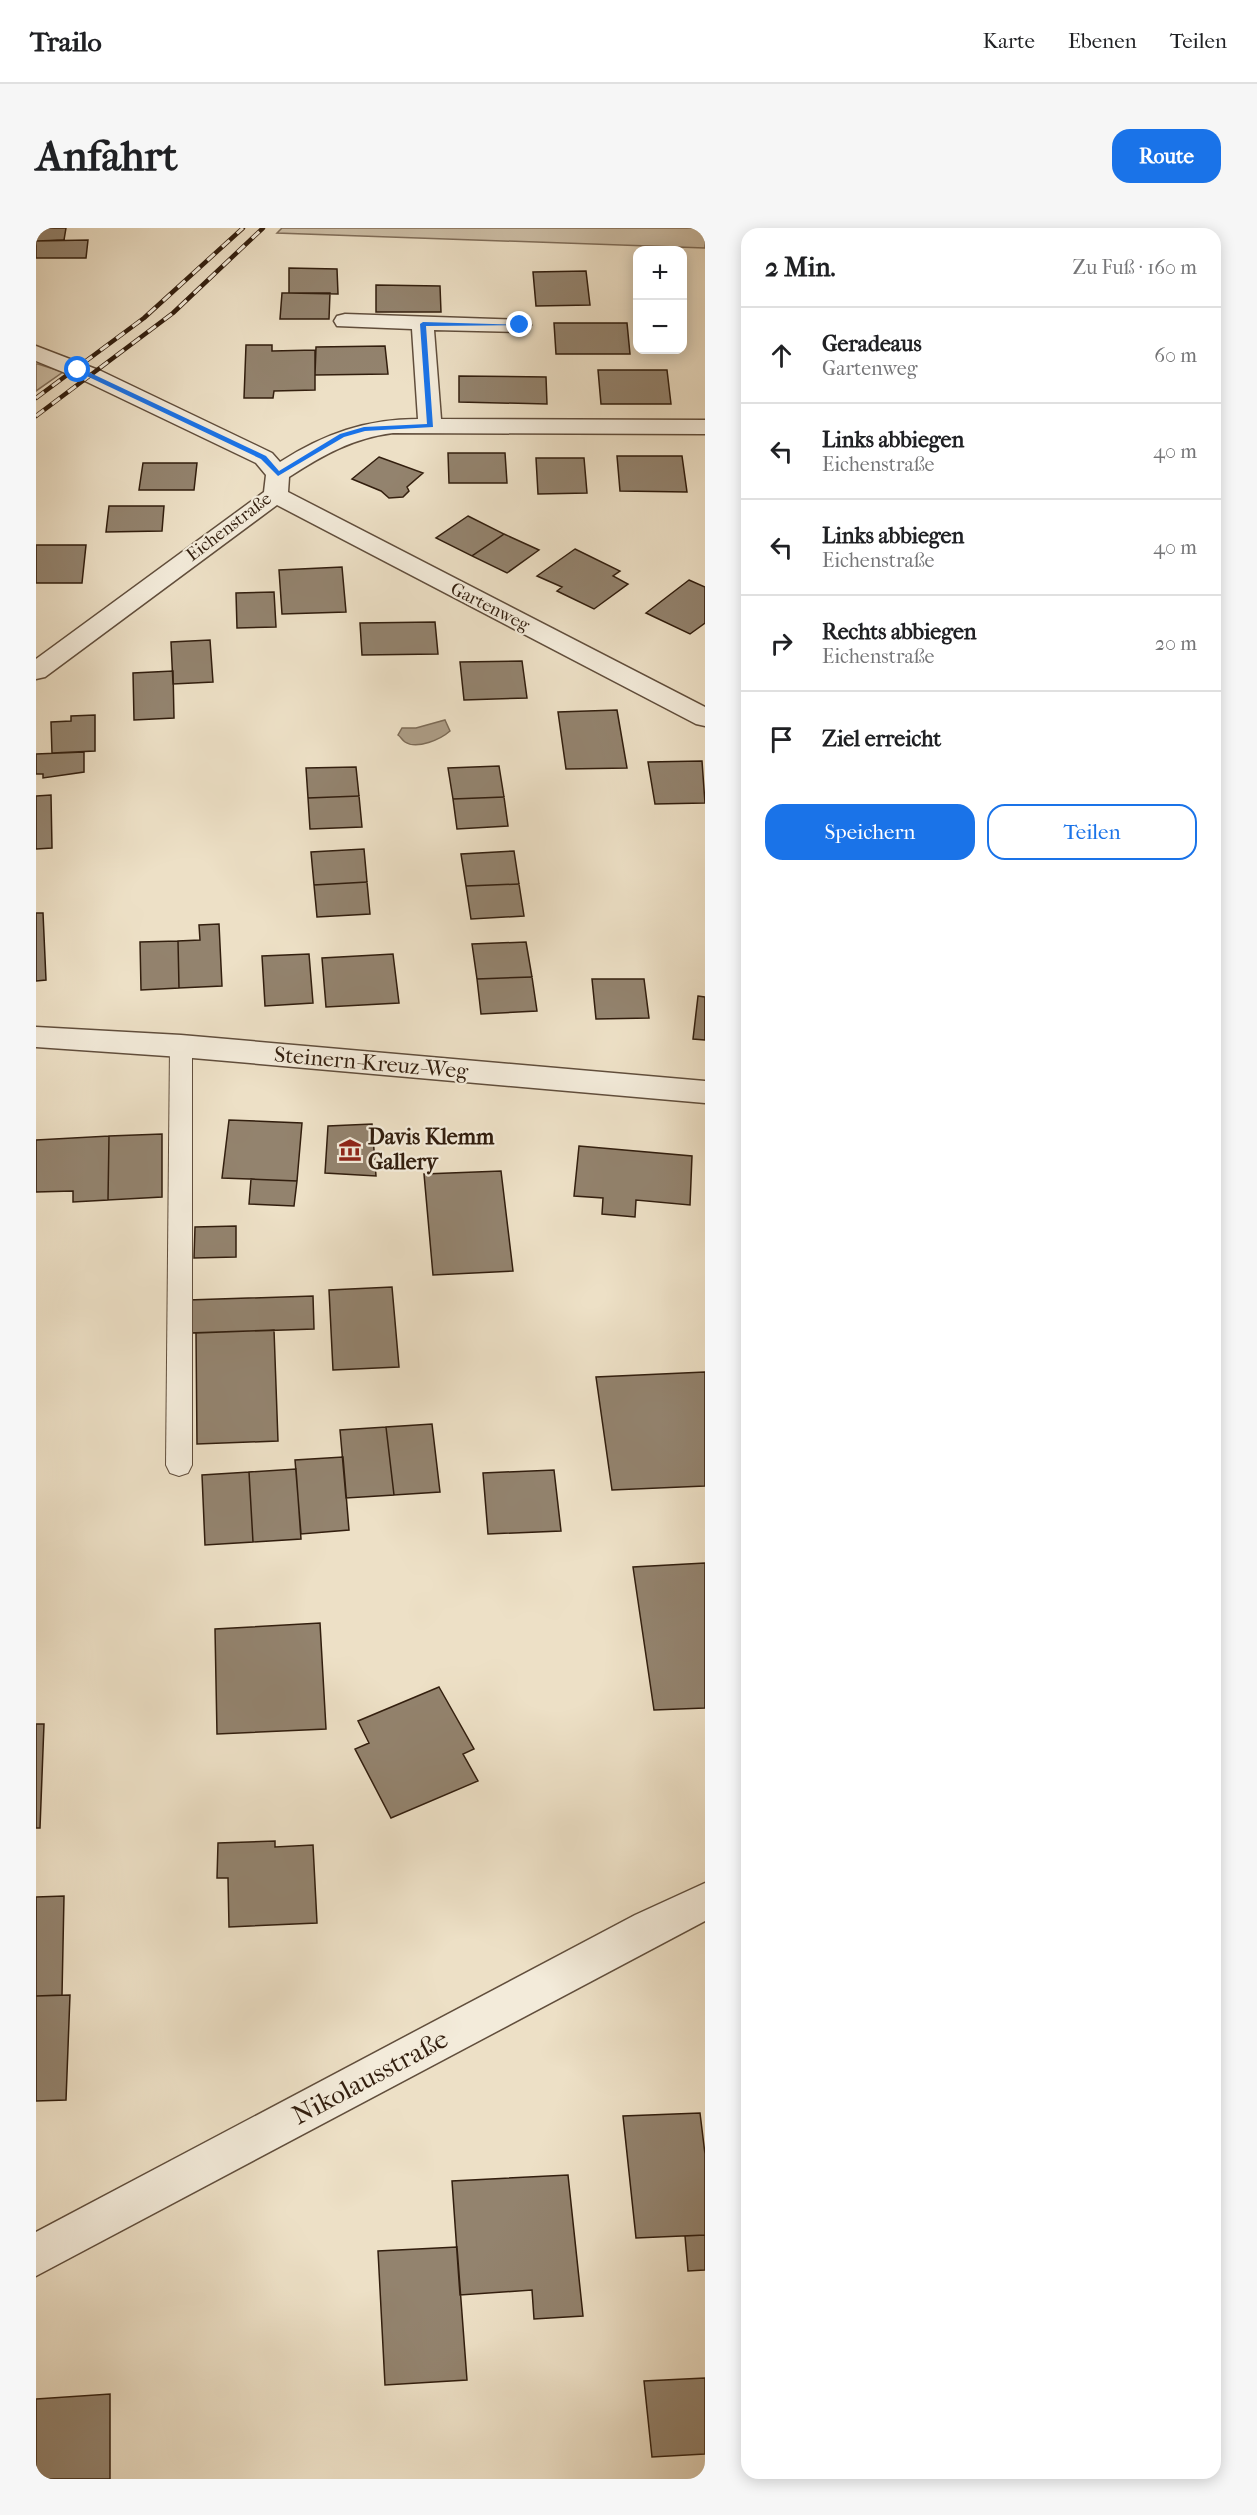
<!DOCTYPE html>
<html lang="de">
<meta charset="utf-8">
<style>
:root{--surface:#fff;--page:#f6f6f6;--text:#202124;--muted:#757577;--line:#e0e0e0;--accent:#1a73e8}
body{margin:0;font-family:"IM FELL French Canon",serif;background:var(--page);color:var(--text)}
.controls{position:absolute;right:18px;top:18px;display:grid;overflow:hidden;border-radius:12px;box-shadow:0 3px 15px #0003}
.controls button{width:54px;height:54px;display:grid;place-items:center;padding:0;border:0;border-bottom:2px solid var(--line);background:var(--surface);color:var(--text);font:30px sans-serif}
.stop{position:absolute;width:18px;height:18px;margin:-14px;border:4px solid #1a73e8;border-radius:50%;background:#fff}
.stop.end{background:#1a73e8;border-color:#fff;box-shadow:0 2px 6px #0008}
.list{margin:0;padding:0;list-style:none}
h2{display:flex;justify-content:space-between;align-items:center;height:78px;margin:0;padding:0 24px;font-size:26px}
h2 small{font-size:20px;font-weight:400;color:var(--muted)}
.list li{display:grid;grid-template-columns:39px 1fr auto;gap:18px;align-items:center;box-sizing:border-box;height:96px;padding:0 24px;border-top:2px solid var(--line)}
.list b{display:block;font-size:22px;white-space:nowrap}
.list p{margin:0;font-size:20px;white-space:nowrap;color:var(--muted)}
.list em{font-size:20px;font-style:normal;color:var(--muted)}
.actions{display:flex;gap:12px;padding:18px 24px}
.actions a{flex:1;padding:14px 0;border:2px solid var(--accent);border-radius:18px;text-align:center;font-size:21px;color:var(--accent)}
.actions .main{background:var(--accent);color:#fff}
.icon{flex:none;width:33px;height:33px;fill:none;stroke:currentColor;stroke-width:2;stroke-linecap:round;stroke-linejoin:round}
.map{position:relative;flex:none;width:669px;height:2251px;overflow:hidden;border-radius:18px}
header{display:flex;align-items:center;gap:36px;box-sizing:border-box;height:84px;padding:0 30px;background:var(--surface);border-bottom:2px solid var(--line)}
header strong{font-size:28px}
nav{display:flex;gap:33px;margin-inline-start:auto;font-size:21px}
.intro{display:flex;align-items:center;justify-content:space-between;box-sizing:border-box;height:144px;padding:0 36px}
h1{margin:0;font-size:42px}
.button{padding:15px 27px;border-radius:18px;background:var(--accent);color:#fff;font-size:21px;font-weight:700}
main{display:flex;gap:36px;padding:0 36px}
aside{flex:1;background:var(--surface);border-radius:18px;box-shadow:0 3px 15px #0003}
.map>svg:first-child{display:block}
.green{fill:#cdbfa7;stroke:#806e5a;stroke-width:1.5}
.water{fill:#ad9e87;stroke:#7c6b57;stroke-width:1.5}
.building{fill:#93836e;stroke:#321e0e;stroke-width:1.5}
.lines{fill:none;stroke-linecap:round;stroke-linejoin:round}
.lane-casing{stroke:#614e3c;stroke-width:2}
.street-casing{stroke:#614e3c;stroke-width:3}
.lane{fill:#f3ebda;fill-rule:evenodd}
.street{fill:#f3ebda;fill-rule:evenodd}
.rail-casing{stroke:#321e0e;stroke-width:4.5}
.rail{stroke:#f3ebda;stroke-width:3;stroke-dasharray:10;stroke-linecap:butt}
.route{fill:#1a73e8}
.labels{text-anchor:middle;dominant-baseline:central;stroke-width:4.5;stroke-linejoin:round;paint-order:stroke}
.far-street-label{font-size:18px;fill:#321e0e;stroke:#f3ebda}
.street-label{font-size:22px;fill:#321e0e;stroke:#f3ebda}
.poi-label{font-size:22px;font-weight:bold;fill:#321e0e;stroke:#f3ebda;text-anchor:start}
.near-street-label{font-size:27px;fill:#321e0e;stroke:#f3ebda}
</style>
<header>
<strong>Trailo</strong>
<nav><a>Karte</a><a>Ebenen</a><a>Teilen</a></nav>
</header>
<div class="intro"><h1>Anfahrt</h1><a class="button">Route</a></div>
<main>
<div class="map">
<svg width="669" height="2251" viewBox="0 0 669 2251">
<rect width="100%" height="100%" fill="#ede0c6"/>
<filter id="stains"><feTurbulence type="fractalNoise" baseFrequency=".00333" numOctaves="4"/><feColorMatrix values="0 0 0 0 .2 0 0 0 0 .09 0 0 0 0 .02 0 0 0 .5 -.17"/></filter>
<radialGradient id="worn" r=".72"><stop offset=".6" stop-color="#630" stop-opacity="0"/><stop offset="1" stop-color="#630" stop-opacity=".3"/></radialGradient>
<!-- green -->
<path class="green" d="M 246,0 L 669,0 L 669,20 L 241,5 Z
M 0,136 L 2,136 L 27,144 L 0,163 Z"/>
<!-- water -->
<path class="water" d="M 409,492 L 414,503 C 405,511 381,522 369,514 C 366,512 365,509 362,507 L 366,500 L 380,500 Z"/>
<!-- building -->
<path class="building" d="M 0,0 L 30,0 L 28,12 L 0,13 Z
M 52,12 L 50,30 L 0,30 L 0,13 Z
M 253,40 L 301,41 L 302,66 L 253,65 Z
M 550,43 L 554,77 L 500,78 L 497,44 Z
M 340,57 L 404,58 L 405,84 L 340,84 Z
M 246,65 L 294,65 L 293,91 L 244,91 Z
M 518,95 L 591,95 L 594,126 L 520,126 Z
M 210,117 L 236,117 L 236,123 L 279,122 L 279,162 L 238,163 L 237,170 L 208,170 Z
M 349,118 L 352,146 L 279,147 L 280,119 Z
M 562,142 L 631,142 L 635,176 L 565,176 Z
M 423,148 L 510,149 L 511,176 L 423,174 Z
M 412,225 L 469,225 L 471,255 L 413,255 Z
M 581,228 L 646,228 L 651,264 L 584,263 Z
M 343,229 L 387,245 L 371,259 L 373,263 L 367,269 L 353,270 L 345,263 L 316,251 Z
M 500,230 L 548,230 L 551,265 L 502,266 Z
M 107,235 L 161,235 L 158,262 L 103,262 Z
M 73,278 L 128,278 L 126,303 L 70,304 Z
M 432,288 L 468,306 L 436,328 L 400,310 Z
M 468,306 L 503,322 L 471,345 L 436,328 Z
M 0,317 L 50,317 L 46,355 L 0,355 Z
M 539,321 L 584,343 L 577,348 L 592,356 L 558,381 L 521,363 L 526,359 L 501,348 Z
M 306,339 L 310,384 L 246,386 L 243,342 Z
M 653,352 L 669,359 L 669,395 L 654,406 L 610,385 Z
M 238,364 L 240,399 L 201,400 L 200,365 Z
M 399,394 L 402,426 L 326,427 L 324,395 Z
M 174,412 L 177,454 L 137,456 L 135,414 Z
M 486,433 L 491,470 L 428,472 L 424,434 Z
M 137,443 L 138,490 L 98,492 L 97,445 Z
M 581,482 L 591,540 L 530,541 L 522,484 Z
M 59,487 L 59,523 L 16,525 L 15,494 L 35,493 L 35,488 Z
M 48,524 L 48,544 L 7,550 L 7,546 L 0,546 L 0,526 Z
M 666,533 L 669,575 L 619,576 L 612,534 Z
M 463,538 L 468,569 L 417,571 L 412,540 Z
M 320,539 L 323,568 L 272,570 L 270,540 Z
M 15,567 L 16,620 L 0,621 L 0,568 Z
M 323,568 L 326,599 L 274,601 L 272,570 Z
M 468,569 L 472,598 L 421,601 L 417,571 Z
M 328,621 L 331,654 L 278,657 L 275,624 Z
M 478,623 L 483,656 L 430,658 L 425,626 Z
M 331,654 L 334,686 L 281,689 L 278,657 Z
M 483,656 L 488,688 L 435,691 L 430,658 Z
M 0,685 L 7,685 L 10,752 L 0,753 Z
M 183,696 L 186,758 L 143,760 L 142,713 L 164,712 L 163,697 Z
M 142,713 L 143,760 L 105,762 L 104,714 Z
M 490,714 L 496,749 L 441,751 L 436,716 Z
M 273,726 L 277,775 L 229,778 L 226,728 Z
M 357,726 L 363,775 L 290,779 L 286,730 Z
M 496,749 L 501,783 L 445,786 L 441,751 Z
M 556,751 L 608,751 L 613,790 L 560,791 Z
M 662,768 L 669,769 L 669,812 L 657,811 Z
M 193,892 L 266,895 L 261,953 L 186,950 Z
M 336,896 L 340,948 L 289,945 L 292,898 Z
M 126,906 L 126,969 L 72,972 L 73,908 Z
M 73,908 L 72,972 L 37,974 L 37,963 L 0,964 L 0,912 Z
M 543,918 L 656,928 L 654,977 L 600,972 L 599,989 L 566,986 L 567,970 L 538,968 Z
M 465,943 L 477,1043 L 397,1047 L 388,946 Z
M 215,951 L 261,953 L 258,978 L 213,976 Z
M 200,998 L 200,1029 L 158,1030 L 159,999 Z
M 356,1059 L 363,1139 L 297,1142 L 293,1062 Z
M 277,1068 L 278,1101 L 152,1105 L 152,1072 Z
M 238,1102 L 242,1213 L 161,1216 L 160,1105 Z
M 669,1144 L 669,1258 L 576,1262 L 560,1149 Z
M 396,1196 L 404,1264 L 358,1267 L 350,1199 Z
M 350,1199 L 358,1267 L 310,1270 L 304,1202 Z
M 307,1229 L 313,1302 L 265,1306 L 259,1232 Z
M 260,1241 L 265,1311 L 217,1314 L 213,1244 Z
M 518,1242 L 525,1303 L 452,1306 L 447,1245 Z
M 213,1244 L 217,1314 L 169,1317 L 166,1247 Z
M 669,1335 L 669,1480 L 618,1482 L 597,1339 Z
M 284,1395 L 290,1501 L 181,1506 L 179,1401 Z
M 403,1459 L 438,1521 L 427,1526 L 442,1553 L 355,1590 L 319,1521 L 333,1515 L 322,1493 Z
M 0,1496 L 8,1496 L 4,1600 L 0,1600 Z
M 239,1613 L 239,1619 L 277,1617 L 281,1695 L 193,1699 L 192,1650 L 181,1650 L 182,1615 Z
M 28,1668 L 26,1767 L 0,1768 L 0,1669 Z
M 34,1767 L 30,1872 L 0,1873 L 0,1768 Z
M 664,1885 L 669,1926 L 669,2007 L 600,2010 L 587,1888 Z
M 532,1947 L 547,2088 L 498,2091 L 496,2062 L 424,2067 L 416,1953 Z
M 669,2007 L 669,2042 L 652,2043 L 649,2008 Z
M 421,2019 L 431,2152 L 349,2157 L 342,2023 Z
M 669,2150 L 669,2226 L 616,2229 L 608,2153 Z
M 74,2166 L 74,2251 L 0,2251 L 0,2171 Z"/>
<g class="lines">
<!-- lane casing -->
<g class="lane-casing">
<path id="lane" d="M 145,810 L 153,812 L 156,818 L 156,1237 L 152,1245 L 143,1248 L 134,1245 L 130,1237 L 134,818 L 137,812 Z"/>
</g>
<!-- street casing -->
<g class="street-casing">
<path id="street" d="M 309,86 L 492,92 L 495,97 L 492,102 L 484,104 L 398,102 L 405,191 L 669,192 L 669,206 L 357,205 C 317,210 287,227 253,249 L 252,264 L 669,479 L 669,498 L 660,496 L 241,277 L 9,449 L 0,451 L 0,431 L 228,264 L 230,247 L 220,235 L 49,153 L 0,133 L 0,118 L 65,143 L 236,225 L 244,234 C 288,206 330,191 382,191 L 376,101 L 301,98 L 298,93 L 301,88 Z
M 0,799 L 145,807 L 669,853 L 669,875 L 145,829 L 0,819 Z
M 669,1655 L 669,1693 L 0,2048 L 0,2004 L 599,1687 Z"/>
</g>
<!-- lane -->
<use href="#lane" class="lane"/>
<!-- street -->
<use href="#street" class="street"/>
<!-- rail casing -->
<g class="rail-casing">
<path id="rail" d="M 0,170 L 108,90 L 207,0
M 0,188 L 137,85 L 227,0"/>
</g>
<!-- rail -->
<use href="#rail" class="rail"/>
</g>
<!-- route -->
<path class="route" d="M 387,94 L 487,97 L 390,98 L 397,199 L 329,203 L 308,209 L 242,248 L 225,231 L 38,142 L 44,140 L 230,228 L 243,243 L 304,206 L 328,199 L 391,196 L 384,96 Z"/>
<!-- icons -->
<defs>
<g id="museum-bare" transform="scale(1.8)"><path d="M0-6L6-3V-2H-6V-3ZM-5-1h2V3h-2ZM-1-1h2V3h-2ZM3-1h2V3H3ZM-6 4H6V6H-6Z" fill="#8f2418" stroke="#f3ebda" stroke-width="2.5" paint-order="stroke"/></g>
</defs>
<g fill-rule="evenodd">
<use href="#museum-bare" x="314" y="922"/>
</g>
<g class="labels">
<!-- far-street labels -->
<g class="far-street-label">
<text transform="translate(193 299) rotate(-37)">Eichenstraße</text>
<text transform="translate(454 379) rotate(27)">Gartenweg</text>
</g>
<!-- street labels -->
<g class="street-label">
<text transform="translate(335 835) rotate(5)">Steinern-Kreuz-Weg</text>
</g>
<!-- poi labels -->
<g class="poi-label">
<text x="332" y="909">Davis Klemm<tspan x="332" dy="25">Gallery</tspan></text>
</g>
<!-- near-street labels -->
<g class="near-street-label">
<text transform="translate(334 1849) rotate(-28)">Nikolausstraße</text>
</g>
</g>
<rect width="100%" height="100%" filter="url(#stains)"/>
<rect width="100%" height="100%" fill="url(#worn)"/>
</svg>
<div class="controls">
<button>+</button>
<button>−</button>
</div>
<div class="stop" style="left:42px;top:142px"></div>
<div class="stop end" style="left:484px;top:97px"></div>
</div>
<aside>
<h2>2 Min.<small>Zu Fuß · 160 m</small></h2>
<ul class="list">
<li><svg class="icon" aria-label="ahead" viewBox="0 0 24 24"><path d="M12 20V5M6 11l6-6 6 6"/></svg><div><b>Geradeaus</b><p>Gartenweg</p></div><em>60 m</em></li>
<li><svg class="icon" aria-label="left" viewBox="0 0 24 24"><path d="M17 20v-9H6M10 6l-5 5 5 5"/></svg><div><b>Links abbiegen</b><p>Eichenstraße</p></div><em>40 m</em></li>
<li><svg class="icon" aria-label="left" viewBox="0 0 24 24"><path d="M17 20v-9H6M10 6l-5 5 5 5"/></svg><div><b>Links abbiegen</b><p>Eichenstraße</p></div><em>40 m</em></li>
<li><svg class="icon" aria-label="right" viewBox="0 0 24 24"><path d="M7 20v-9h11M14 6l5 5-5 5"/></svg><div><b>Rechts abbiegen</b><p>Eichenstraße</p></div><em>20 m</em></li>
<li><svg class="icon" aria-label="arrive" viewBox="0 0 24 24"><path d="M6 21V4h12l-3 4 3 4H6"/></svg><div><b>Ziel erreicht</b></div></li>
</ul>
<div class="actions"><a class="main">Speichern</a><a>Teilen</a></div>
</aside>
</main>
